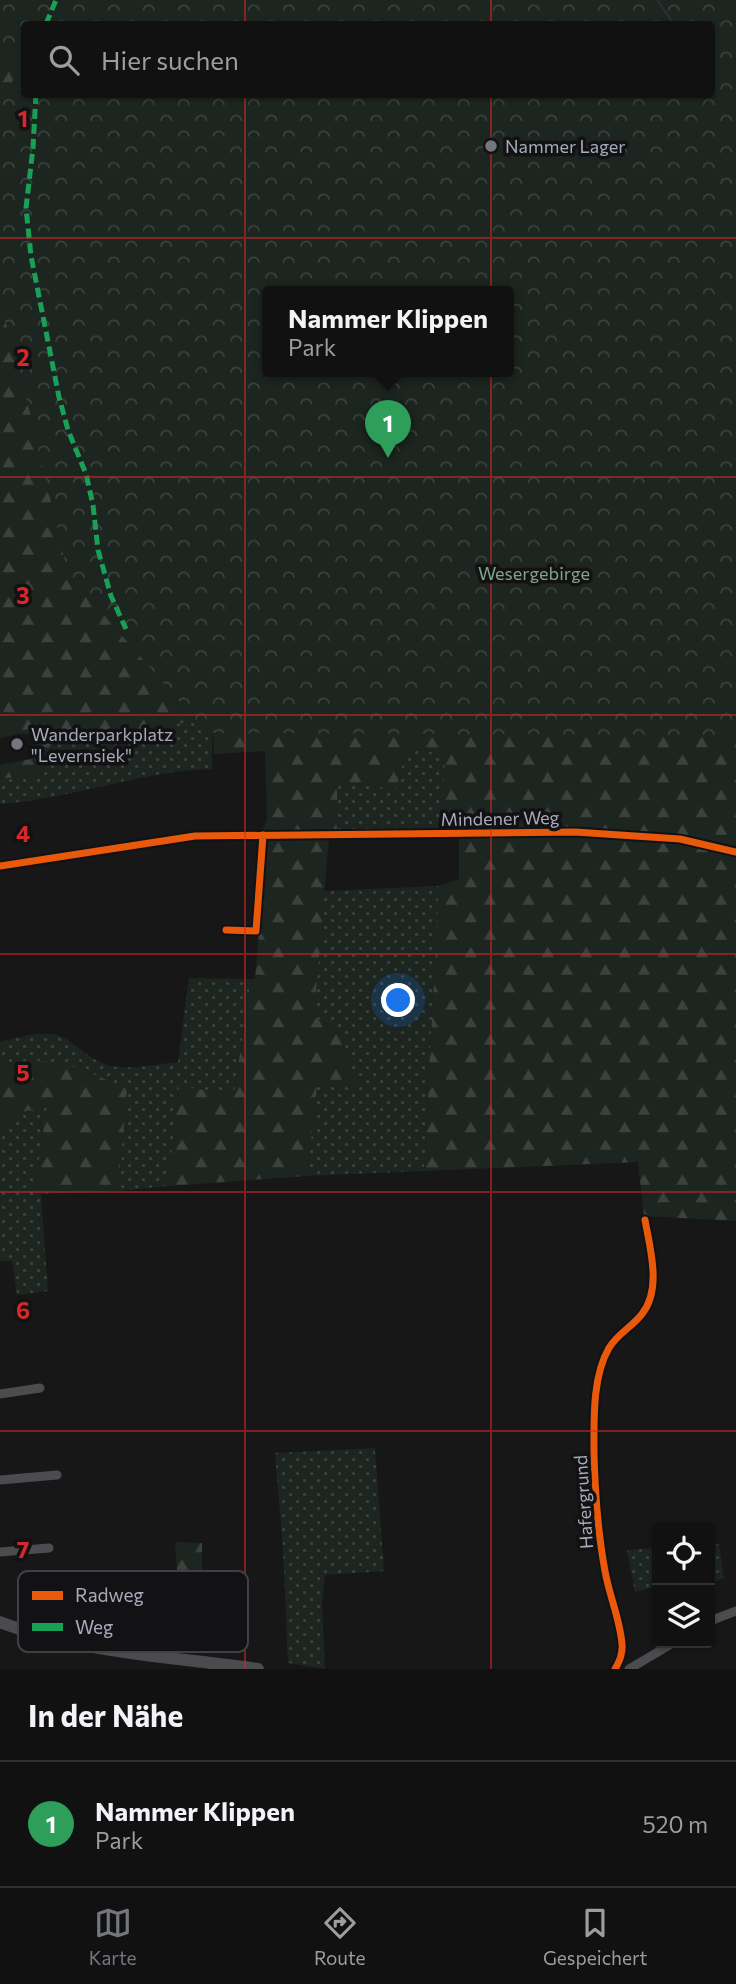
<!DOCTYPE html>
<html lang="de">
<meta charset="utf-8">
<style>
:root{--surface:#111;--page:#1a1a1a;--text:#f1f3f6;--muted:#9c9d9f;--line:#303131;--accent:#757780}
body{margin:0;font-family:Commissioner,sans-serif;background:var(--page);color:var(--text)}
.controls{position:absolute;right:21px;bottom:21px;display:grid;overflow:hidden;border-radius:7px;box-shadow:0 2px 5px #0004}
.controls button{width:63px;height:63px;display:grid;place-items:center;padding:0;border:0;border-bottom:2px solid var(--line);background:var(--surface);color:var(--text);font:35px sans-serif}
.you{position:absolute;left:399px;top:1001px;width:24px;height:24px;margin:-18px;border:5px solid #fff;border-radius:50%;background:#1a73e8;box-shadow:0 0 0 10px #1a73e833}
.badge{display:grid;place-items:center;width:46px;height:46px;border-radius:50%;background:var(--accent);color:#fff;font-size:23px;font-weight:700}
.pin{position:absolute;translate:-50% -58px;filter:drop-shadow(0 2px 4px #0008)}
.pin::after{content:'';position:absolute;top:37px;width:24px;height:21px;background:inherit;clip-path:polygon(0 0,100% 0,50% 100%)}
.popup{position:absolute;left:262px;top:286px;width:252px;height:91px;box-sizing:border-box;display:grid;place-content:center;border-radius:7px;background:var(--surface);filter:drop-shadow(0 2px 5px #0005);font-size:23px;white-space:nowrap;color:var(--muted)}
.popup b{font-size:26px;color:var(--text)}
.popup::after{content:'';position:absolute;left:50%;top:100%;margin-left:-14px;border:14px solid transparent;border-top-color:var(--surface)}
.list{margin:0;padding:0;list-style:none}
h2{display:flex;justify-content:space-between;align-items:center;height:91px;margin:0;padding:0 28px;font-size:30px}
h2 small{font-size:23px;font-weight:400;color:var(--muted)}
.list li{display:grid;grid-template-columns:46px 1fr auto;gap:21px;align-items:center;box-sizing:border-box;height:126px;padding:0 28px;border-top:2px solid var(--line)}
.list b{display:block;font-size:26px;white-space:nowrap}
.list p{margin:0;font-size:23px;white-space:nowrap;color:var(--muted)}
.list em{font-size:23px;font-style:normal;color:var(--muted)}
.icon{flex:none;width:38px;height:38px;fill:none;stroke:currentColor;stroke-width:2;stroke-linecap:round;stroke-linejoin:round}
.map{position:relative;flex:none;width:736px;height:1669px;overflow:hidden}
.search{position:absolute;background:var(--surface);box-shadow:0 2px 5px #0004;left:21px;right:21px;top:21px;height:77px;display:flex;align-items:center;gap:18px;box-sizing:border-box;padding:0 24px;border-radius:7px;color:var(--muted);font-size:26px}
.sheet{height:217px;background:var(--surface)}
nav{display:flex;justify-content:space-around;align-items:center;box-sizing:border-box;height:98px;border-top:2px solid var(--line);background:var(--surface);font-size:19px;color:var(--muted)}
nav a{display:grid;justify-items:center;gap:4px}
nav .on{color:var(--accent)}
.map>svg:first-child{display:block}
.grass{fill:url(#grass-dots)}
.forest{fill:url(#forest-firs);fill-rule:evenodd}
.park{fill:url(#park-crowns);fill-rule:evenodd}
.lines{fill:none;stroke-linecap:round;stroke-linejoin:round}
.stream{stroke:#29303a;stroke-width:2}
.street{stroke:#4b4c50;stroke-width:9}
.secondary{stroke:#4a4a4f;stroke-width:12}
.quiet{stroke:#1a9f57;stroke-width:5;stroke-dasharray:10 5;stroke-linecap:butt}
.cycleway-casing{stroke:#121113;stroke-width:11}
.cycleway{stroke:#e8590c;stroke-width:7}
.grid{fill:none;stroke:#d62828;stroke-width:2;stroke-opacity:0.55}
.poi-dot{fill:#757780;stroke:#121113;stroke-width:2.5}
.labels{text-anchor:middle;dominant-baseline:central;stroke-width:7;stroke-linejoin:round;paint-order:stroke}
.poi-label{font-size:18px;fill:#a8aab9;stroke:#121113;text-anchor:start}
.park-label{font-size:18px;fill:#7ea588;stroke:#121113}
.street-label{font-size:18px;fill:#a8aab9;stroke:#121113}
.key{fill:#121113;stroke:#3f3f45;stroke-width:2}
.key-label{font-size:19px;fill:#a8aab9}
.grid-label{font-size:23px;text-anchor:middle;font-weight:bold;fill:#d62828;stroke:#121113;stroke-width:7;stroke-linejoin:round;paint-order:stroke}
</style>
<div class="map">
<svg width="736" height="1669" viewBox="0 0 736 1669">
<defs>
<pattern id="grass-dots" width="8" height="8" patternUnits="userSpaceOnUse" patternTransform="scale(1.75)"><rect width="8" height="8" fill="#1d2520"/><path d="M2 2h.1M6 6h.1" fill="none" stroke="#3b423e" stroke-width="1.8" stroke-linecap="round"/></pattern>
<pattern id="forest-firs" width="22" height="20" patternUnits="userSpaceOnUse" patternTransform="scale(1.75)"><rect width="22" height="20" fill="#1d2520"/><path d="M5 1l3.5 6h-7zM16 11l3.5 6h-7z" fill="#3b423e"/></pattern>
<pattern id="park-crowns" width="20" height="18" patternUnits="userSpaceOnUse" patternTransform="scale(1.75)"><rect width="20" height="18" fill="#1d2520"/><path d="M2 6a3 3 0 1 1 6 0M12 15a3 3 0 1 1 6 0" fill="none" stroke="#3b423e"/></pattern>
</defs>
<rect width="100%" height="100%" fill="#171717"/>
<!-- grass -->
<path class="grass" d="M 212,718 L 212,769 C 140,771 72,799 0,804 L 0,779 L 44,773 L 50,745 Z
M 407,747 L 446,755 L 442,832 L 337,833 L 337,782 L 396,789 Z
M 439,886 L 424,1171 L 307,1176 L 317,1086 L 355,1084 L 341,1033 L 314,1017 L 324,891 Z
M 189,978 L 251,979 L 234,1093 L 179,1087 L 168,1186 L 118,1191 L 122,1152 L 0,1066 L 0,1042 C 16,1038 44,1030 60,1036 C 77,1043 88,1059 107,1065 C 128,1071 156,1064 178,1062 Z
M 48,1105 L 35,1188 L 41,1194 L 48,1291 L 17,1295 L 12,1261 L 0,1261 L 0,1128 L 20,1113 Z
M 375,1448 L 384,1571 L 325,1575 L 322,1605 L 325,1669 L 288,1663 L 283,1549 L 275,1453 Z
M 719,1544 L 724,1578 L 710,1584 L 710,1545 Z
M 657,1548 L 657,1586 L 635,1592 L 627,1550 Z"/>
<!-- forest -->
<path class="forest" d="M 0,0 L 736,0 L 736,1221 L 644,1216 L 638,1162 L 424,1171 L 439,886 L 459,879 L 459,829 L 442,828 L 445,755 L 407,747 L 396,789 L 337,782 L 337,833 L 261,832 L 267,820 L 265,751 L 214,754 L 212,718 L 50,745 L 45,773 L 0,779 L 0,765 L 31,759 L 35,750 L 31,734 L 18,734 L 0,738 ZM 24,24 L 712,24 L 712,94 L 24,94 ZM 267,292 L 509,292 L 509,372 L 267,372 Z
M 267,838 L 329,838 L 314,1017 L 341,1033 L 356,1084 L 317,1086 L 307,1176 L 168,1186 L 179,1087 L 234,1093 L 251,979 L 255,979 Z
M 33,1060 L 80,1068 L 127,1089 L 118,1191 L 41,1194 L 35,1188 L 47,1105 L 20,1113 L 0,1128 L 0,1066 Z
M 175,1542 L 202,1543 L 202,1598 L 191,1648 L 183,1651 Z"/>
<!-- park -->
<path class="park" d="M 0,0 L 736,0 L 736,735 L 207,733 L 68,574 L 13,342 L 0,308 L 0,105 L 24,59 L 24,94 L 712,94 L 712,24 L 24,24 L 24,52 L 0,55 ZM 267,292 L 509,292 L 509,372 L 267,372 Z"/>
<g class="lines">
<!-- stream -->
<path class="stream" d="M 657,0 L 674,24"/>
<!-- street -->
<path class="street" d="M 0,866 L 195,836 L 575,832 L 680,839 L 736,852
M 226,930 L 256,931 L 263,835
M 0,1394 L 40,1388
M 0,1480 L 57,1475
M 0,1552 L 49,1548
M 710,1621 L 736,1611
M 615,1669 C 620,1661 623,1654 622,1644 C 620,1619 609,1595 605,1571 C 598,1533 595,1492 594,1454 C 594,1421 592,1377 609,1348 C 617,1334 632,1327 642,1314 C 662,1289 650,1248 645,1220
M 629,1669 L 673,1643"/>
<!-- secondary -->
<path class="secondary" d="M 0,1622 C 81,1653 173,1657 258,1669"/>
<!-- quiet -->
<path class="quiet" d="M 46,24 L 56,0
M 36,94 L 33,148 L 26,208 L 31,256 L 59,397 L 68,430 L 86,474 L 93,505 L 98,550 L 111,596 L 126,629"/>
<!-- cycleway casing -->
<g class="cycleway-casing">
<path id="cycleway" d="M 0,866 L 195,836 L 575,832 L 680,839 L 736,852
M 226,930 L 256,931 L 263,835
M 615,1669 C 620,1661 623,1654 622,1644 C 620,1619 609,1595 605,1571 C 598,1533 595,1492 594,1454 C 594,1421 592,1377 609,1348 C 617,1334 632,1327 642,1314 C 662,1289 650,1248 645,1220"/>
</g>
<!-- cycleway -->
<use href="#cycleway" class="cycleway"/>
</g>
<!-- grid -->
<path class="grid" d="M 245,0 L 245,24M 491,0 L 491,24M 245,94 L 245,1669M 491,94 L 491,1669M 0,238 L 736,238M 0,477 L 736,477M 0,715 L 736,715M 0,954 L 736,954M 0,1192 L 736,1192M 0,1431 L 736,1431"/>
<!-- markers -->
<g class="poi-dot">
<circle cx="491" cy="146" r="7"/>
<circle cx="17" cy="744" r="7"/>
</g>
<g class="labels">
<!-- poi labels -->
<g class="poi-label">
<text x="505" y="146">Nammer Lager</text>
<text x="31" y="734">Wanderparkplatz<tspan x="31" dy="21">"Levernsiek"</tspan></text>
</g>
<!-- park labels -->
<g class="park-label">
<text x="534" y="573">Wesergebirge</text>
</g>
<!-- street labels -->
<g class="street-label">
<text transform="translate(500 818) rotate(-1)">Mindener Weg</text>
<text transform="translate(583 1502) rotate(-94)">Hafergrund</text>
</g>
</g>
<!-- legend -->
<rect x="18" y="1571" width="230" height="81" rx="10" class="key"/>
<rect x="32" y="1591" width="31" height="9" fill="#e8590c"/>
<rect x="32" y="1623" width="31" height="8" fill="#1a9f57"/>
<g class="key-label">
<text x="75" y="1602">Radweg</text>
<text x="75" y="1634">Weg</text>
</g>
<g class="grid-label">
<text x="23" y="127">1</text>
<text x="23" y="366">2</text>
<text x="23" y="604">3</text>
<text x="23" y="842">4</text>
<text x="23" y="1081">5</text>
<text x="23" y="1319">6</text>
<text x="23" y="1558">7</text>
</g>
</svg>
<div class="controls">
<button><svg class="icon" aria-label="locate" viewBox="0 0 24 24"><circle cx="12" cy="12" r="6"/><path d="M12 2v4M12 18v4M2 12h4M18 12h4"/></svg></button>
<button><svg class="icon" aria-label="layers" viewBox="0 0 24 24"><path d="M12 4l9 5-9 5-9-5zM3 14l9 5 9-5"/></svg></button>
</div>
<div class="you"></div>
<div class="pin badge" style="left:388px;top:458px;background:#2e9e5b">1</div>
<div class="popup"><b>Nammer Klippen</b>Park</div>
<div class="search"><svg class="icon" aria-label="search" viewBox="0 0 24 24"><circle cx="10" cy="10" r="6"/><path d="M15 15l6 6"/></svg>Hier suchen</div>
</div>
<section class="sheet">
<h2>In der Nähe<small></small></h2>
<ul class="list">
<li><span class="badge" style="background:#2e9e5b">1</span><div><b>Nammer Klippen</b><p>Park</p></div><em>520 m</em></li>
</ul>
</section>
<nav>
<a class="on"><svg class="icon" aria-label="map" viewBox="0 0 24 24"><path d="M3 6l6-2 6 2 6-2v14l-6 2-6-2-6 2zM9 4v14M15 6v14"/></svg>Karte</a>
<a><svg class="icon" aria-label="directions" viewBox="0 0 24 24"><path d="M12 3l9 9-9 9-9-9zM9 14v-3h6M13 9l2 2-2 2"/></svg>Route</a>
<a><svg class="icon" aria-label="saved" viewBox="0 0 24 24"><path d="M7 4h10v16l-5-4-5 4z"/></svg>Gespeichert</a>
</nav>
